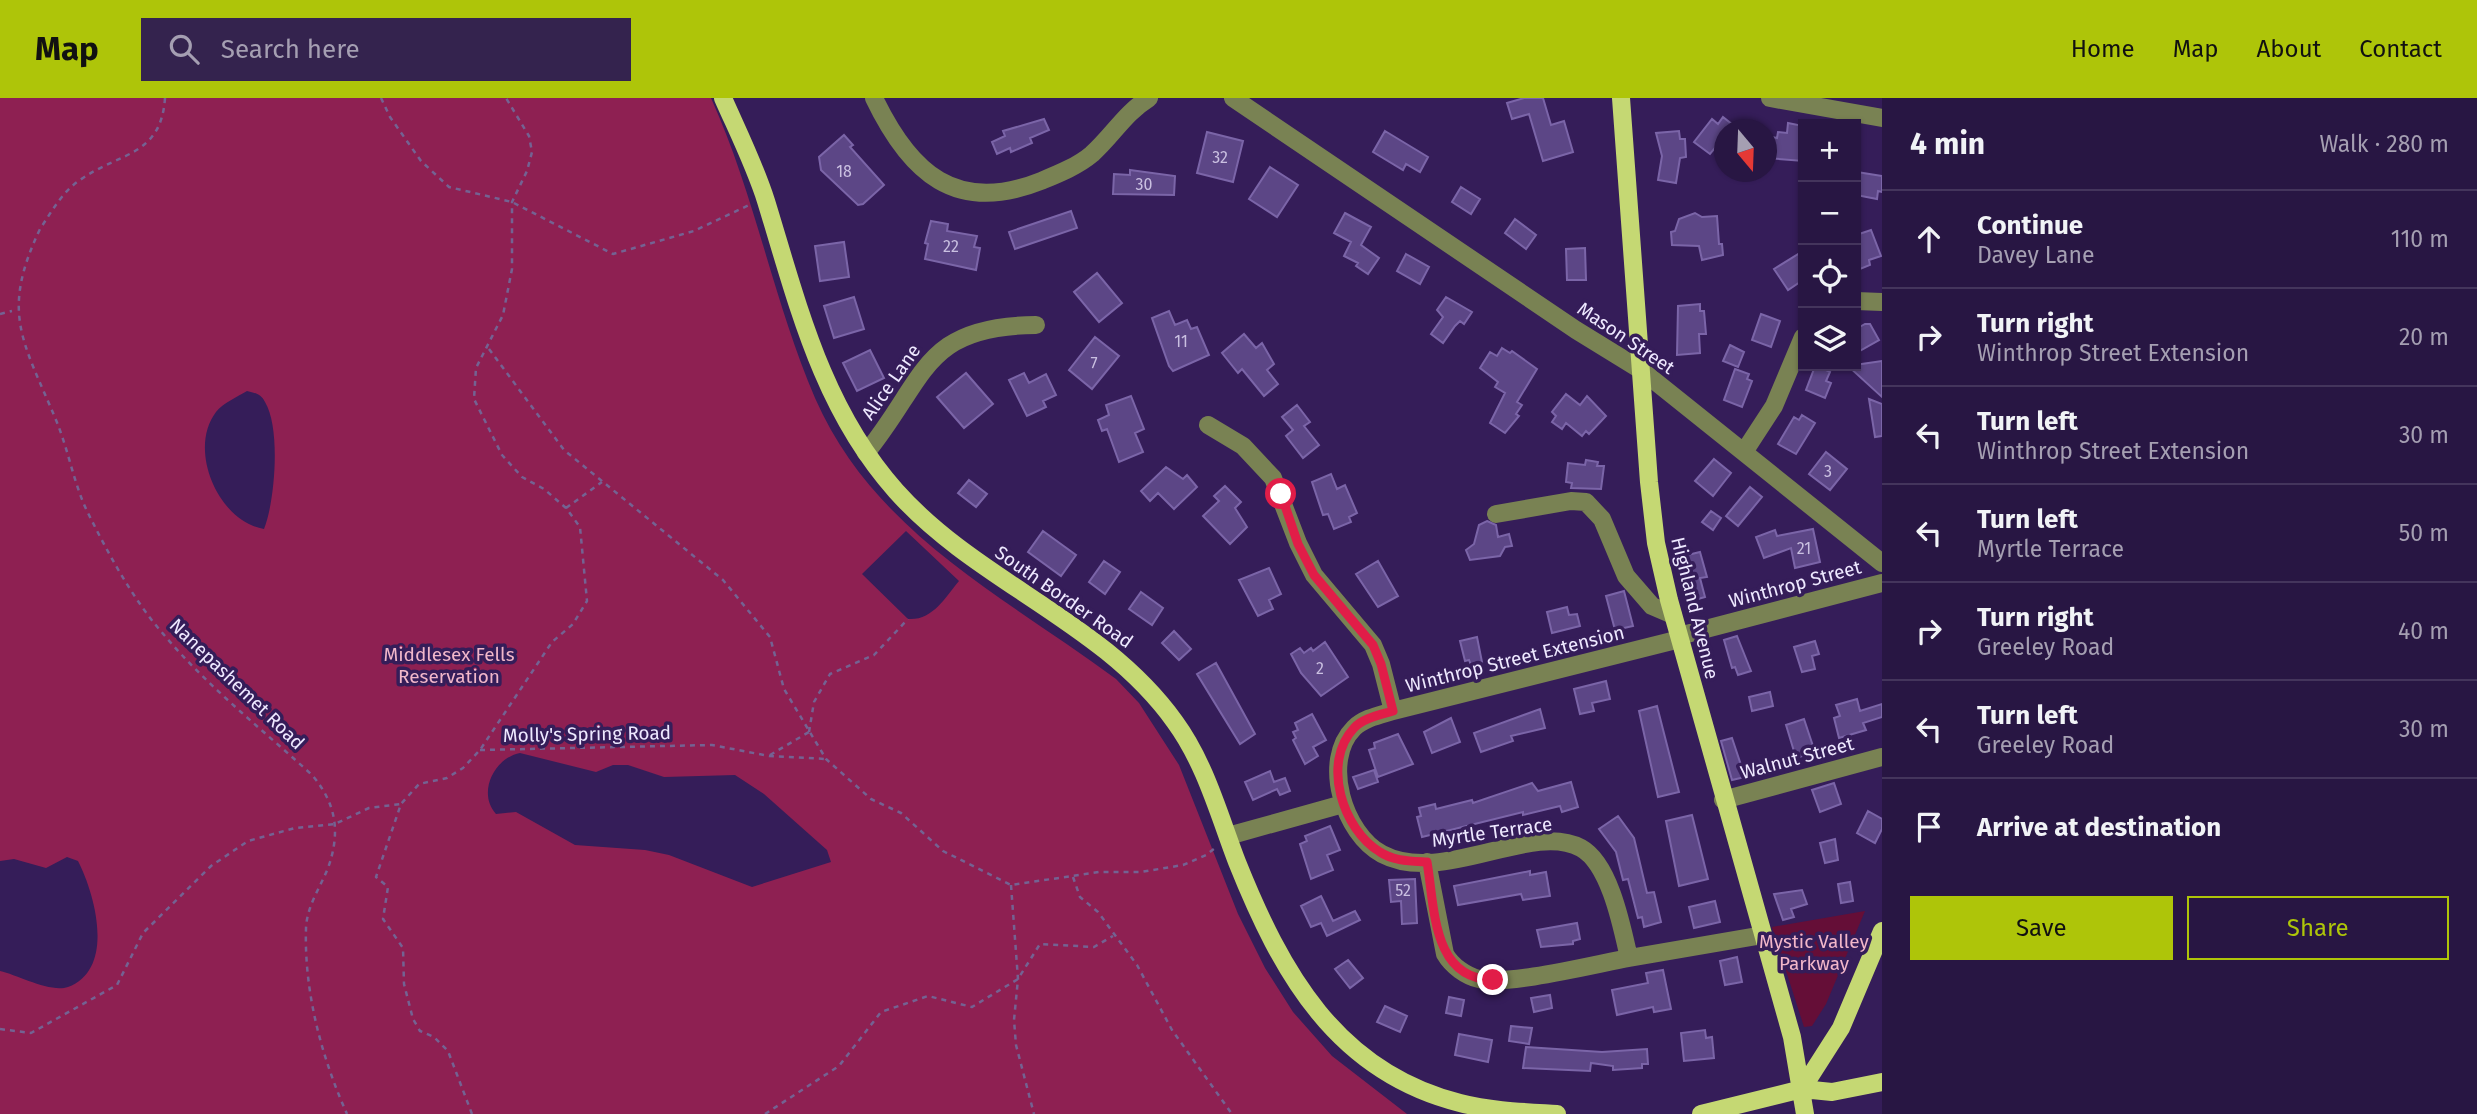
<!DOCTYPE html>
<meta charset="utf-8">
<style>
:root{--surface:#281643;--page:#34234e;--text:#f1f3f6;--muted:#a59fb2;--line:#44355c;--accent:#aec509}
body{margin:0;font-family:"Fira Sans",sans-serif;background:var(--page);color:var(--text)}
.controls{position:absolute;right:21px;top:21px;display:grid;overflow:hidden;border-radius:0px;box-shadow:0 2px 5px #0004}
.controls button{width:63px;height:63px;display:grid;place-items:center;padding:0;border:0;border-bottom:2px solid var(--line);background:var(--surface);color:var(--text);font:35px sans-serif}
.compass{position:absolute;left:1714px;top:21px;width:63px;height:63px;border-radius:50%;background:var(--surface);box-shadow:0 2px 5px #0004;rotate:161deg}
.stop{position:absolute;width:21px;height:21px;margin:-16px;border:5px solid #e11d48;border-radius:50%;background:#fff}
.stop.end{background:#e11d48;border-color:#fff;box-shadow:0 2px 7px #0008}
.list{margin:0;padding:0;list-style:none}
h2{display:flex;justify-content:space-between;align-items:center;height:91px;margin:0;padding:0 28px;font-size:30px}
h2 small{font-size:23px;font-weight:400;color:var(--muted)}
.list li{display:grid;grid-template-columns:46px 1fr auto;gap:21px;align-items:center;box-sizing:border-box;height:98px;padding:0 28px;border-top:2px solid var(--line)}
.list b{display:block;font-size:26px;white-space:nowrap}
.list p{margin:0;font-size:23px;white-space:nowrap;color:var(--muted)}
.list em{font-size:23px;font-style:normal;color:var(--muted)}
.actions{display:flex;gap:14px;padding:21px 28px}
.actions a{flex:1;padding:16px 0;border:2px solid var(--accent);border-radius:0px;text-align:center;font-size:24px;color:var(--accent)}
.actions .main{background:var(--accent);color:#111}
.icon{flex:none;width:38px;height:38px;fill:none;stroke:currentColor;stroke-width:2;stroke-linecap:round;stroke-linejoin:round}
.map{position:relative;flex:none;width:1882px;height:1016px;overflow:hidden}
header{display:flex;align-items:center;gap:42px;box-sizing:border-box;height:98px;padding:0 35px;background:var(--accent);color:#111}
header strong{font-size:33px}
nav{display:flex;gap:38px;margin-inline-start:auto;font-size:24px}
.search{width:490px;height:63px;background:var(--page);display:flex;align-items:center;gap:18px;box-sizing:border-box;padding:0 24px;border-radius:0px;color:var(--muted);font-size:26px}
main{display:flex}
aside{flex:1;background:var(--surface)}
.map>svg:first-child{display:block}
.green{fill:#650e37}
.forest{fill:#8e2052;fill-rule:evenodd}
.building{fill:#5c4686;stroke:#7b65a8;stroke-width:2}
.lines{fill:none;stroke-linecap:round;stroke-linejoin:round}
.path{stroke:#746292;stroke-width:2.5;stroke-dasharray:5 5;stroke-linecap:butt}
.minor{stroke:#798253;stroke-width:18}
.major{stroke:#c5d873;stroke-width:18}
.route{stroke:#e11d48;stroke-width:9}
.labels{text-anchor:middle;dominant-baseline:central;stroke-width:7;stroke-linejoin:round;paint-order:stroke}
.number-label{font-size:16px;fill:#cac0e1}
.street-label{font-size:19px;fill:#eee8ff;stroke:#351d59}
.park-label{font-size:19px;fill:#f2b7ca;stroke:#351d59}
</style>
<header>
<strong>Map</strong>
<div class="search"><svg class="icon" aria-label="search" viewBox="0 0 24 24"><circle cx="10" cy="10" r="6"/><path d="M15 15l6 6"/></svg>Search here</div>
<nav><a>Home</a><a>Map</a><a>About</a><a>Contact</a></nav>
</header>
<main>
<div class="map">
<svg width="1882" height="1016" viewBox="0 0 1882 1016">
<rect width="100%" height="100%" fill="#351d59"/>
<!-- green -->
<path class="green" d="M 1865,813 L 1826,906 L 1812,928 L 1804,929 L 1772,829 Z"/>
<!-- forest -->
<path class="forest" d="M 0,0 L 711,0 C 755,97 773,202 815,300 C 874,435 1004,498 1116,581 L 1139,605 L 1179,667 L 1238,816 L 1265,870 L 1293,914 L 1332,958 L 1407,1016 L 0,1016 L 0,873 C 18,877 50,895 68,889 C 116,871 95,796 78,763 L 67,759 L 46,770 L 14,761 L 0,763 ZM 247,293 C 255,295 261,296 265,304 C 281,330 275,404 264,431 C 219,424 187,352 216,314 C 223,305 237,299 247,293 ZM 906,433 L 959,483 C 945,500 932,523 908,521 L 862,476 ZM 520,655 L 596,674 L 613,667 L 628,667 L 664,679 L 735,677 L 764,696 L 827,752 L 831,764 L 752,789 L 669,757 L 645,752 L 575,747 L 516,714 L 496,716 C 477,695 494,660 520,655 Z"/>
<!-- building -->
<path class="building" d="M 1524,0 L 1543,0 L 1551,27 L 1564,23 L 1573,54 L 1543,63 L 1529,16 L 1512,21 L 1507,5 Z
M 1723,19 L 1733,27 L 1725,32 L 1725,38 L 1710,56 L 1694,44 L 1712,21 L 1718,26 Z
M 1044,21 L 1049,32 L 1030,40 L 1032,45 L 1011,54 L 1010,50 L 997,56 L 992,44 L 1005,38 L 1003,33 Z
M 1788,25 L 1803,28 L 1803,63 L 1767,60 L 1767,38 L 1777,40 L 1778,34 L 1787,35 Z
M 1385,33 L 1428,59 L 1420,74 L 1406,66 L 1403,72 L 1373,54 Z
M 1679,33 L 1680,41 L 1685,41 L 1686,59 L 1680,60 L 1676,85 L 1658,82 L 1662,58 L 1656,35 Z
M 1207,34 L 1243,43 L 1233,84 L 1197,75 Z
M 844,37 L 853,47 L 850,49 L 884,87 L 863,106 L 858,107 L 821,72 L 819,59 Z
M 1270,69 L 1298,87 L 1277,119 L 1249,101 Z
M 1130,72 L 1175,78 L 1174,97 L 1113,96 L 1114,76 L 1130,77 Z
M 1857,74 L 1882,78 L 1882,94 L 1878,93 L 1877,101 L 1856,97 Z
M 1461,89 L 1480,101 L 1471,116 L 1452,104 Z
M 1071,113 L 1077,130 L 1015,151 L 1009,134 Z
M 1345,115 L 1371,129 L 1361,147 L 1379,160 L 1368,176 L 1356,168 L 1358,165 L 1344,158 L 1351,144 L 1334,135 Z
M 1695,115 L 1702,119 L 1717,118 L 1719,146 L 1722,146 L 1723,157 L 1702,162 L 1699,148 L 1672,147 L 1671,134 L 1675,133 L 1679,121 Z
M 1515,121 L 1536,137 L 1526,151 L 1505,135 Z
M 931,123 L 948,126 L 947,133 L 977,138 L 974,149 L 980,150 L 976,172 L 925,161 L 928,146 L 925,145 Z
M 1871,132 L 1881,158 L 1869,162 L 1870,167 L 1860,171 L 1856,161 L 1856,137 Z
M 844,144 L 849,179 L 820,183 L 815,148 Z
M 1585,150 L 1586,182 L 1567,182 L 1566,151 Z
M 1803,153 L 1803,182 L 1788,192 L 1774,171 Z
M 1406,156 L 1429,169 L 1420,186 L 1397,173 Z
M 1097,175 L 1122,205 L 1099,224 L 1074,194 Z
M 854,199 L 864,231 L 834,240 L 824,208 Z
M 1446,199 L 1472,214 L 1464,226 L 1460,223 L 1455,228 L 1443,245 L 1431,236 L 1443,219 L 1437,212 Z
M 1700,206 L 1700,213 L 1704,213 L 1706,236 L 1699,236 L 1700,255 L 1677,257 L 1678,208 Z
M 1169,213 L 1175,227 L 1187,222 L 1191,231 L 1197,229 L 1209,257 L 1173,273 L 1169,268 L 1152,220 Z
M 1761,216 L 1780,223 L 1771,249 L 1752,242 Z
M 1865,226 L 1870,226 L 1879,242 L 1856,255 L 1856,231 Z
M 1244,236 L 1256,250 L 1262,245 L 1274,266 L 1267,272 L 1278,286 L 1264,298 L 1242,271 L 1238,275 L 1222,255 Z
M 1095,239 L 1119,258 L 1092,291 L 1069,272 Z
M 1730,247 L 1744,254 L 1738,269 L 1723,263 Z
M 1502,250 L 1510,255 L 1512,253 L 1537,271 L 1517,304 L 1522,307 L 1516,316 L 1519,318 L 1505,335 L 1490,325 L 1505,295 L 1495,289 L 1498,284 L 1480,270 L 1490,254 L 1497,258 Z
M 870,252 L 884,280 L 857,293 L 843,265 Z
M 1882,263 L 1882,299 L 1848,268 Z
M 1822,270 L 1830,274 L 1826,283 L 1831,285 L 1825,300 L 1806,292 L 1814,271 Z
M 1735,271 L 1749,276 L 1747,281 L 1752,283 L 1742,309 L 1724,302 Z
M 966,275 L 993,306 L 964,330 L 937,299 Z
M 1024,275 L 1029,285 L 1046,276 L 1056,297 L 1043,303 L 1046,309 L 1027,318 L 1009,282 Z
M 1566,296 L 1580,307 L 1587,298 L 1606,318 L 1589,336 L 1586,333 L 1582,338 L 1566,325 L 1562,331 L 1552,324 L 1556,318 L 1552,314 Z
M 1131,298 L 1144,331 L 1135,335 L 1143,354 L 1119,364 L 1107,331 L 1102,333 L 1098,322 L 1109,317 L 1106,307 Z
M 1869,301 L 1882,306 L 1882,338 L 1875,339 Z
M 1297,307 L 1310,324 L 1304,328 L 1319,347 L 1303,360 L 1286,338 L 1293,332 L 1282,319 Z
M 1802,317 L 1815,325 L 1796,356 L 1778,346 L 1794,319 L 1799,322 Z
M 1826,354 L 1847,371 L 1830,392 L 1809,376 Z
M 1714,361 L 1731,375 L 1713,398 L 1695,383 Z
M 1586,362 L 1598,364 L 1597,368 L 1604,368 L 1601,391 L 1571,390 L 1572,385 L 1566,384 L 1568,365 L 1585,367 Z
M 1166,369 L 1183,381 L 1187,377 L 1197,389 L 1174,411 L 1158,395 L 1150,403 L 1141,393 Z
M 1331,376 L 1337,391 L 1345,387 L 1357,415 L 1349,419 L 1351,424 L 1334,431 L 1328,416 L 1323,417 L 1312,384 Z
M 969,382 L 987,396 L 976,409 L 958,395 Z
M 1225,388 L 1241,404 L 1235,410 L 1247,429 L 1230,446 L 1203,418 L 1219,403 L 1214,398 Z
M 1750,389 L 1762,399 L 1738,428 L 1726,418 Z
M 1711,413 L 1721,420 L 1713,432 L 1702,424 Z
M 1487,423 L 1496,427 L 1498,439 L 1509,436 L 1512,448 L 1505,449 L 1500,458 L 1470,462 L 1466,452 L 1474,446 L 1479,427 Z
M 1813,431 L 1820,464 L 1795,470 L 1791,450 L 1764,460 L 1756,439 L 1775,432 L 1777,438 Z
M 1043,433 L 1076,457 L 1061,478 L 1028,454 Z
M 1700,454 L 1707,479 L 1700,480 L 1705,499 L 1691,503 L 1679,459 Z
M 1104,463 L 1120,474 L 1105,496 L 1089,484 Z
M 1378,463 L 1398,498 L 1378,509 L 1356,476 Z
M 1269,470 L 1281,496 L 1269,502 L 1273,511 L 1258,518 L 1239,482 Z
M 1624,493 L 1633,528 L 1615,532 L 1606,498 Z
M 1141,494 L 1163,510 L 1152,527 L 1129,511 Z
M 1567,509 L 1569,517 L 1577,516 L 1580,528 L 1552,535 L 1547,514 Z
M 1174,533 L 1191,551 L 1179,562 L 1162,545 Z
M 1737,538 L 1751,573 L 1738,577 L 1735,569 L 1732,570 L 1724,542 Z
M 1477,539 L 1482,564 L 1471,567 L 1469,562 L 1465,563 L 1460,543 Z
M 1815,543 L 1819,556 L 1812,558 L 1815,571 L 1802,574 L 1794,549 Z
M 1325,544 L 1348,579 L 1321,598 L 1301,575 L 1291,556 L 1300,550 L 1304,555 L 1311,550 L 1313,553 Z
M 1216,565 L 1255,636 L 1240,646 L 1197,576 Z
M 1606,583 L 1610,601 L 1592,605 L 1594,613 L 1580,616 L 1574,591 Z
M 1770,594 L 1773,608 L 1752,613 L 1749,599 Z
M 1857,601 L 1860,613 L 1882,606 L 1882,619 L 1863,625 L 1866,632 L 1839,640 L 1834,620 L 1840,618 L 1836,607 Z
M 1657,608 L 1679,694 L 1658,699 L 1639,613 Z
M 1540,611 L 1545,630 L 1511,638 L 1513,643 L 1481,654 L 1474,635 Z
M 1312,616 L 1326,642 L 1313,649 L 1318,658 L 1305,666 L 1293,642 L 1296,640 L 1293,634 L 1298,632 L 1295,625 Z
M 1451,620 L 1460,644 L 1432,655 L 1424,634 Z
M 1804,621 L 1815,654 L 1796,660 L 1786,627 Z
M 1398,636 L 1413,666 L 1378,679 L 1369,652 L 1375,650 L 1374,645 Z
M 1732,640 L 1745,679 L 1732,682 L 1721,643 Z
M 1374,672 L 1378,684 L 1358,691 L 1353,679 Z
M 1270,673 L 1274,684 L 1285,680 L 1290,693 L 1280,697 L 1277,691 L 1253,702 L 1245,684 Z
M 1571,684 L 1578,709 L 1562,714 L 1560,708 L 1523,717 L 1523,714 L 1422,739 L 1417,719 L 1421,718 L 1419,710 L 1435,706 L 1436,711 L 1472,702 L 1473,705 L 1532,685 L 1538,693 Z
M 1834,685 L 1841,706 L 1820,714 L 1812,692 Z
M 1868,713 L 1882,721 L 1882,731 L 1875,745 L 1857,735 Z
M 1692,717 L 1708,781 L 1679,788 L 1666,723 Z
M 1618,718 L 1634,740 L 1647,795 L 1654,794 L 1661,824 L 1644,829 L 1642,819 L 1638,820 L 1628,781 L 1623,782 L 1616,754 L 1599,731 Z
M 1330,728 L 1340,752 L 1327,757 L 1333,772 L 1311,781 L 1300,746 L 1307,743 L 1305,738 Z
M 1835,741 L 1838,762 L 1825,765 L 1820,745 Z
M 1530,773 L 1530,777 L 1546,774 L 1550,798 L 1523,802 L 1521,796 L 1458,807 L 1454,788 Z
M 1415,781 L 1417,825 L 1402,826 L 1401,803 L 1391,804 L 1389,782 Z
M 1850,784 L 1853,803 L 1841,805 L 1838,786 Z
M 1802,792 L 1807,806 L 1791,811 L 1794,819 L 1783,822 L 1774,796 Z
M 1321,798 L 1333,823 L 1355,813 L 1360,822 L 1327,838 L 1321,825 L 1311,829 L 1301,808 Z
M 1715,803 L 1720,824 L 1694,830 L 1689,809 Z
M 1577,825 L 1580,841 L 1573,843 L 1573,846 L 1541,849 L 1537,832 Z
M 1737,859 L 1742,884 L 1725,887 L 1720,863 Z
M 1348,862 L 1363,880 L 1350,890 L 1335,871 Z
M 1663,872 L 1671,911 L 1654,914 L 1653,909 L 1617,917 L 1612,892 L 1648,885 L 1646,875 Z
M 1550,897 L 1552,910 L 1534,914 L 1531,900 Z
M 1449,899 L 1464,902 L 1461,918 L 1446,915 Z
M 1385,908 L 1407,918 L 1400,934 L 1377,924 Z
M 1511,928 L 1532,930 L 1529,946 L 1509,943 Z
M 1705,932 L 1706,940 L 1712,939 L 1714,960 L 1684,963 L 1681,935 Z
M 1459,936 L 1492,942 L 1488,964 L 1455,957 Z
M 1526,949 L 1602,954 L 1647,951 L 1648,966 L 1642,966 L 1642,970 L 1613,972 L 1613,968 L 1591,965 L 1590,973 L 1523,970 Z"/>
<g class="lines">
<!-- path -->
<path class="path" d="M 165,0 C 161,59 119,54 80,82 C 62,94 52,113 40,131 C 0,215 23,243 56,322 C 69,353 74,388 89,417 C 110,459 134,503 165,538 C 208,589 263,632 312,677 C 336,705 341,734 328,770 C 320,790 307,808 306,830 C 304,893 321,958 347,1016
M 381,0 L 390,19 L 421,63 L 449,89 L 512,104 L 613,156 L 694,133 L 749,107
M 0,216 L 12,213
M 489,251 L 564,352 L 723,482 L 770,539 L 784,591 L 826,661 L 871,701 L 901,715 L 943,753 L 1011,787 L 1099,774 L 1141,774 L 1183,767 L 1206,757 L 1215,750
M 566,410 L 602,384
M 809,634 L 814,604 L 830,576 L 874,557 L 908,521
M 480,652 L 712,647 L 769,658 L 826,661
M 770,657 L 809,634
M 1073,779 L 1080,799 L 1098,814 L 1137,867 L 1172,932 L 1232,1016
M 1011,787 L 1018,881 L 1014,922 L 1016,947 L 1034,1016
M 0,931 L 31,935 L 117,887 L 143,835 L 211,768 L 248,743 L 295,730 L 335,726 L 369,710 L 401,706
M 472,1016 L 448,953 L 434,939 L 420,933 L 413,921 L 404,886 L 403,850 L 383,821 L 388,789 L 376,779 L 401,706 L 419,686 L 447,680 L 463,670 L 480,652 L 552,544 L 573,526 L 587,503 L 580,429 L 566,410 L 544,391 L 522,379 L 502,357 L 474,301 L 476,270 L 503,217 L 512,171 L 512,104 L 527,73 L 532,54 L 529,38 L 506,0
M 765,1016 L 839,968 L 881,914 L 928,898 L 972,909 L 1018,881 L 1040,846 L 1094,849 L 1113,838"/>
<!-- minor -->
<path class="minor" d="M 874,0 C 910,75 956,117 1041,83 C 1058,76 1078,68 1092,56 C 1113,37 1125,15 1149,0
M 1233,0 L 1576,232 L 1641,272 L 1882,465
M 1770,0 L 1882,20
M 1856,203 L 1882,204
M 1208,327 L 1243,348 L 1273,380 L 1298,445 L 1314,477 L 1373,547 L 1381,566 L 1393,613
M 1744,354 L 1774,308 L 1803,239
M 866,355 C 927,280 922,228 1036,227
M 1496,416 L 1571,403 L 1586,404 L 1602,421 L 1626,478 L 1652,508 L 1673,517
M 1679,538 L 1882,485
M 1680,541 L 1393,613 C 1380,617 1364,620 1354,630 C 1321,663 1344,736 1382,756 C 1442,788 1531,723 1581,750 C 1610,766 1622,829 1629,860 L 1763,837
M 1723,702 L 1882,659
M 1228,738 L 1343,706
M 1427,764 L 1445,856 C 1452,868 1466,878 1479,881 C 1508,888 1596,866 1629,860"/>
<!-- major -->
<path class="major" d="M 723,0 C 738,34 755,68 766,103 C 798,207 822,310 896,393 C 978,485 1103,523 1175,624 C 1205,665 1219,717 1237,764 C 1281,874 1336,974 1460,1005 C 1491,1013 1524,1014 1557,1016
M 1621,0 L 1649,384 L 1656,445 L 1669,502 L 1792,939 L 1805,1016
M 1802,991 L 1841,930 L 1882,833
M 1701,1016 L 1802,991 L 1832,994 L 1882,984"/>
</g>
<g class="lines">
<!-- route -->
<path class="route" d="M 1281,396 L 1298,446 L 1314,477 L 1373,547 L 1381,566 L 1393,613 C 1380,617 1363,620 1354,630 C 1321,665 1343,732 1380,754 C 1393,763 1411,763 1427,764 C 1435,810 1432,881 1493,882"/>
</g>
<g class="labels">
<!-- number labels -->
<g class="number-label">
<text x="1220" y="59">32</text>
<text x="844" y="73">18</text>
<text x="1144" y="86">30</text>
<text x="951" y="148">22</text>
<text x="1181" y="243">11</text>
<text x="1094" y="265">7</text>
<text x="1828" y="373">3</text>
<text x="1804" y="450">21</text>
<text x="1320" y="570">2</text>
<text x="1403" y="792">52</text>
</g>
<!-- street labels -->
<g class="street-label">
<text transform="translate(1626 240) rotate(34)">Mason Street</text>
<text transform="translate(891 284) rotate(-55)">Alice Lane</text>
<text transform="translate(1795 486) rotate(-15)">Winthrop Street</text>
<text transform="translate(1064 499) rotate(35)">South Border Road</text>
<text transform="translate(1695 510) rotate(76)">Highland Avenue</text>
<text transform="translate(1515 561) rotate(-14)">Winthrop Street Extension</text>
<text transform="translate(237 586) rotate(44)">Nanepashemet Road</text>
<text transform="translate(587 636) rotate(-1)">Molly's Spring Road</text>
<text transform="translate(1797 660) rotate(-15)">Walnut Street</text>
<text transform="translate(1492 734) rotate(-8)">Myrtle Terrace</text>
</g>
<!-- park labels -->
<g class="park-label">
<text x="449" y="556">Middlesex Fells<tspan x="449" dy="22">Reservation</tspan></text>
<text x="1814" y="843">Mystic Valley<tspan x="1814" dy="22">Parkway</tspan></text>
</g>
</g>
</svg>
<div class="controls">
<button>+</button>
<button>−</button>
<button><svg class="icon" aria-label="locate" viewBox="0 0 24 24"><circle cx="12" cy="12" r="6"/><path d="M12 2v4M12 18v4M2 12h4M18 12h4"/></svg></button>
<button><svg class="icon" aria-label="layers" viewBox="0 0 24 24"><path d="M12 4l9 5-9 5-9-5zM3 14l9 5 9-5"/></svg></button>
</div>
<svg class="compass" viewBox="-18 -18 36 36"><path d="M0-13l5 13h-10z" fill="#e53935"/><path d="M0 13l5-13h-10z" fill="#a59fb2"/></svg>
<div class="stop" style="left:1281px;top:396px"></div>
<div class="stop end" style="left:1493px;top:882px"></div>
</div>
<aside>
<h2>4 min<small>Walk · 280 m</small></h2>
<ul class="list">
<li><svg class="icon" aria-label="ahead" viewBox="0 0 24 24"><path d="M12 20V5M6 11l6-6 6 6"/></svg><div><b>Continue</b><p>Davey Lane</p></div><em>110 m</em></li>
<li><svg class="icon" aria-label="right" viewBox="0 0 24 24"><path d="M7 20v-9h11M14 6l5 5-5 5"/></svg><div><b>Turn right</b><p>Winthrop Street Extension</p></div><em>20 m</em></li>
<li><svg class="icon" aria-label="left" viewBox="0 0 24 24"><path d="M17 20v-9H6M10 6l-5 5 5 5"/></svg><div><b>Turn left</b><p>Winthrop Street Extension</p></div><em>30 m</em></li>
<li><svg class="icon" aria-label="left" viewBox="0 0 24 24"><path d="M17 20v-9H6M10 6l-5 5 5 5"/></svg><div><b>Turn left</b><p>Myrtle Terrace</p></div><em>50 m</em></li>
<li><svg class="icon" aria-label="right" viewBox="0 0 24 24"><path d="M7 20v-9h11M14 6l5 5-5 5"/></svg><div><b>Turn right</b><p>Greeley Road</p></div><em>40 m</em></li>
<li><svg class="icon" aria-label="left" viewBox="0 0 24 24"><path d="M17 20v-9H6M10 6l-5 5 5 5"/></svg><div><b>Turn left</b><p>Greeley Road</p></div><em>30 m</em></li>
<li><svg class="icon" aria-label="arrive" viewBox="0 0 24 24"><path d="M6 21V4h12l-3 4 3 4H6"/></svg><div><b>Arrive at destination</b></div></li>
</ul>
<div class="actions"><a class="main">Save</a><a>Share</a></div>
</aside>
</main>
